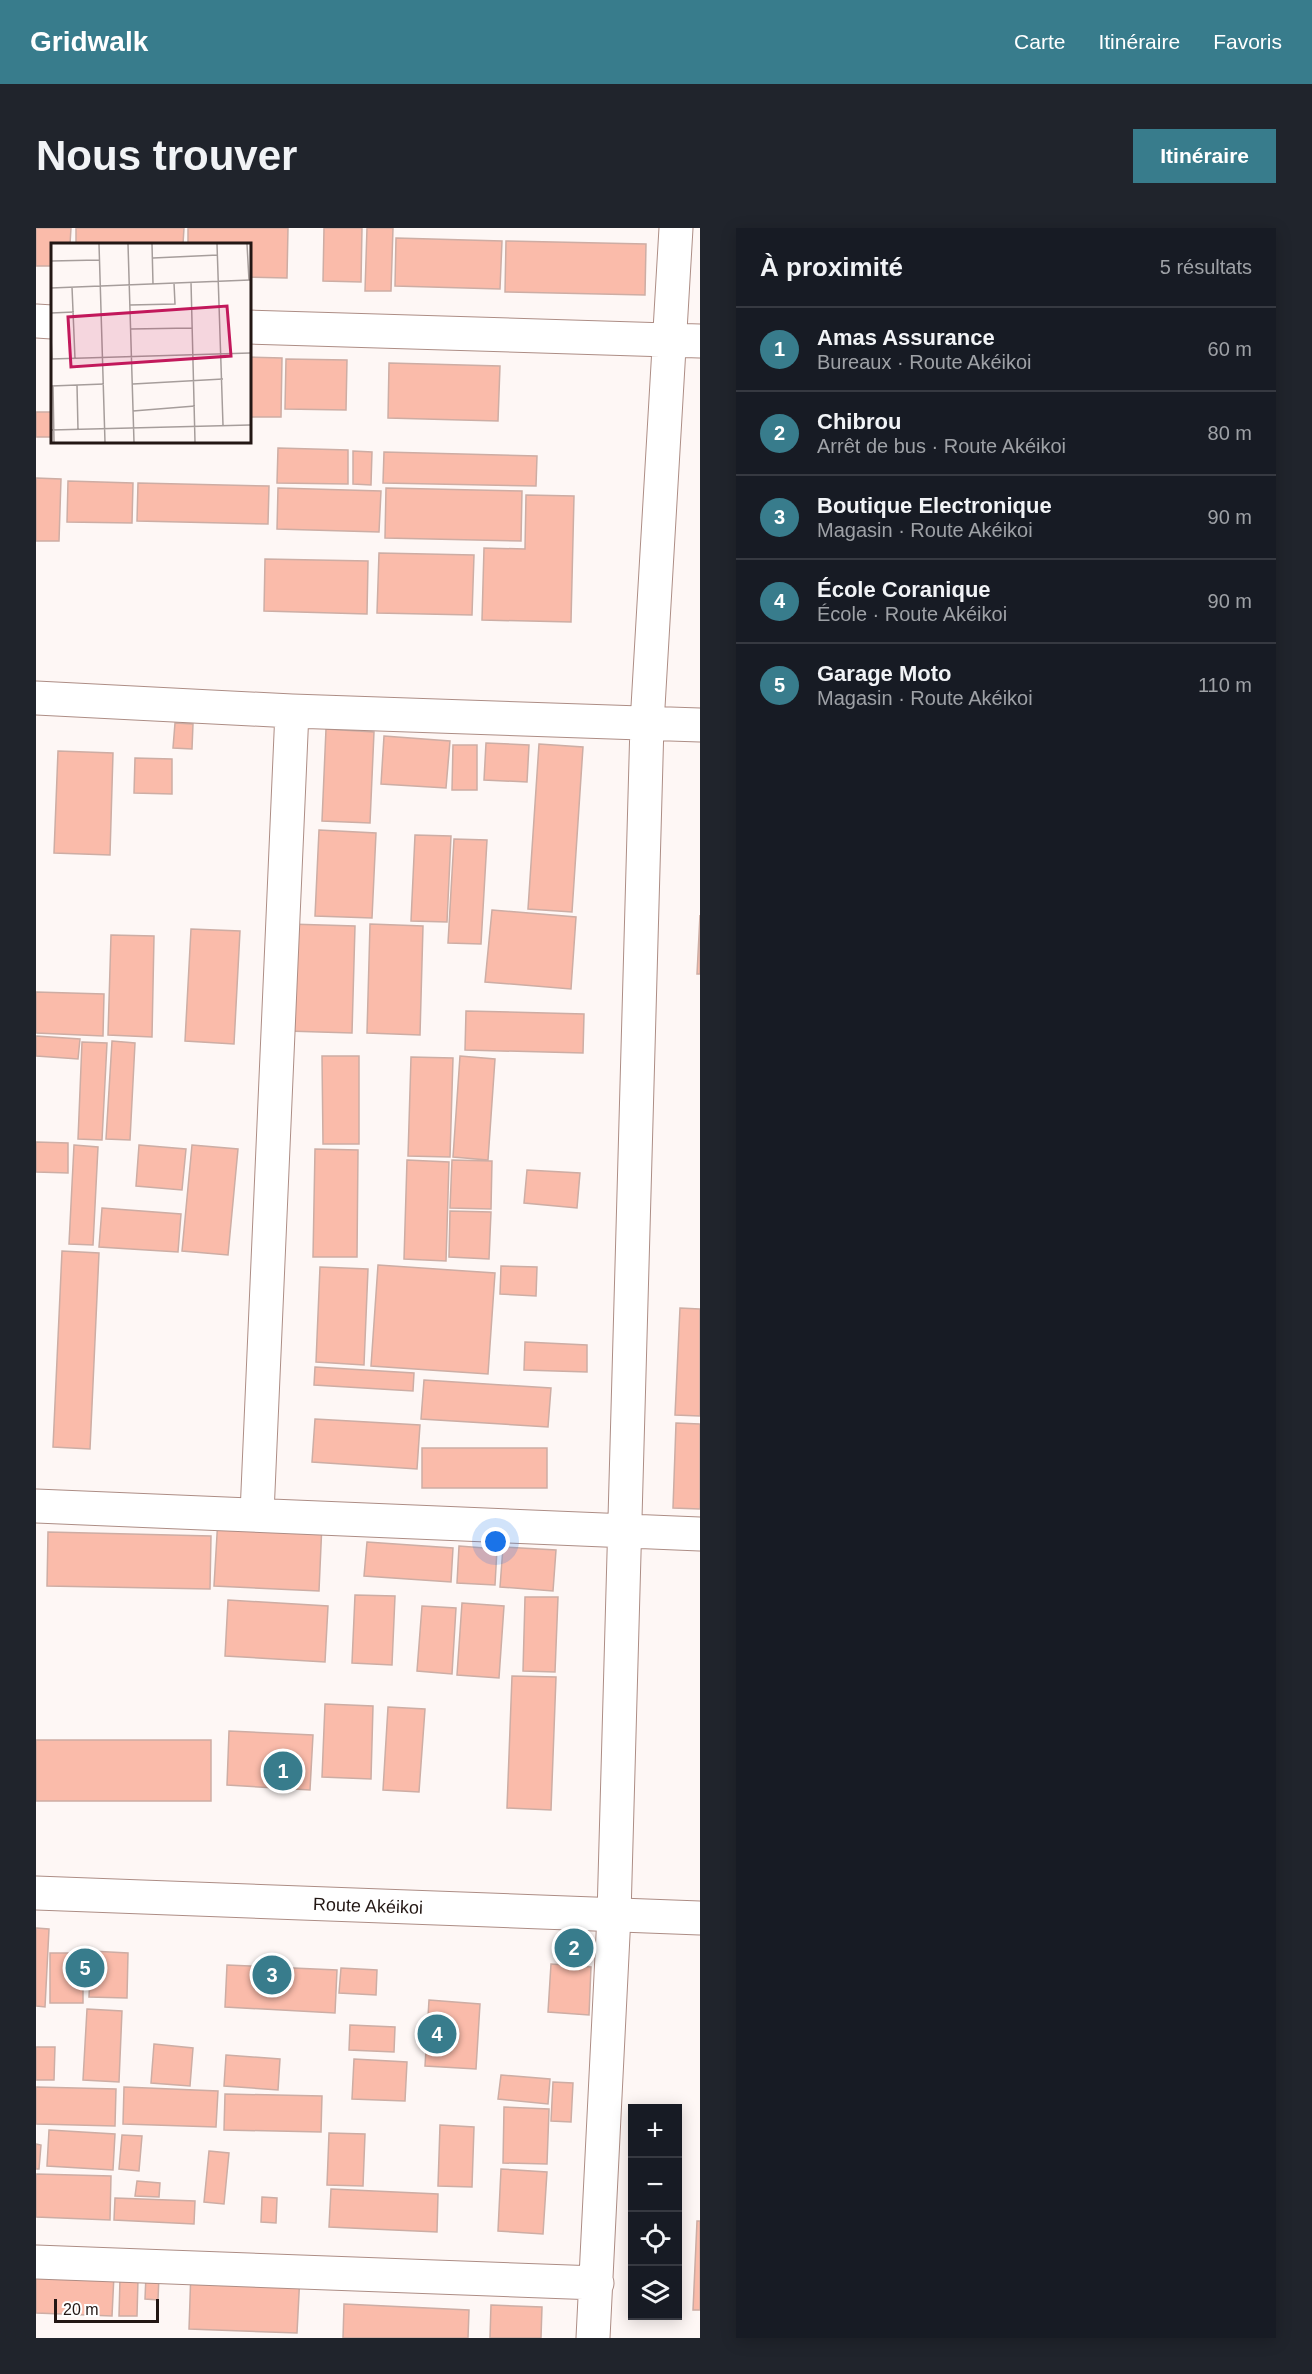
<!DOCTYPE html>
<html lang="fr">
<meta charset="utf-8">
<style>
:root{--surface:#171b24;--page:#20242c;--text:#f1f3f6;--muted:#9ea1a6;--line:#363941;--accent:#387c8c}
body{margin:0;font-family:Helvetica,sans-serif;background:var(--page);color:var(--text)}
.controls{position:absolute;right:18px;bottom:18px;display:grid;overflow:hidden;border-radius:0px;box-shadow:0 3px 15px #0003}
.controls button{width:54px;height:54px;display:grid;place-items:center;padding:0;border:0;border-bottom:2px solid var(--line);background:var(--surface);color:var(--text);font:30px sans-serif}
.scale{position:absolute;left:18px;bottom:15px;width:105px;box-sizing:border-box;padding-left:6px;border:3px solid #231714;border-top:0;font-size:16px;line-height:21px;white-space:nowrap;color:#231714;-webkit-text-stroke:4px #fff;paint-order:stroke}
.you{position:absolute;left:460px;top:1314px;width:21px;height:21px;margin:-15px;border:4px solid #fff;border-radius:50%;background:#1a73e8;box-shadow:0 0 0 9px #1a73e833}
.badge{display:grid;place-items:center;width:39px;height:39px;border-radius:50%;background:var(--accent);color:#fff;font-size:20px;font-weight:700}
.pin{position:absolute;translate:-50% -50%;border:3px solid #fff;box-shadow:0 2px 6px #0006}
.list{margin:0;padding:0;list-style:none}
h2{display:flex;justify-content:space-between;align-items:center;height:78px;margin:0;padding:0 24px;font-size:26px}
h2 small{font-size:20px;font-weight:400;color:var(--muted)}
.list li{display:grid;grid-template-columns:39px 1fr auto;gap:18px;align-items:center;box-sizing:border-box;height:84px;padding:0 24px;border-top:2px solid var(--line)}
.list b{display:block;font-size:22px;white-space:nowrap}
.list p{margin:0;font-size:20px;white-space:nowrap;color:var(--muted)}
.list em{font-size:20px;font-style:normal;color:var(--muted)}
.icon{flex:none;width:33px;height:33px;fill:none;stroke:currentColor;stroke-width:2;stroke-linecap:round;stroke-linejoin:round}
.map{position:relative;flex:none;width:664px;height:2110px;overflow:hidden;border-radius:0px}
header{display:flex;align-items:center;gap:36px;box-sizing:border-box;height:84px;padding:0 30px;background:var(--accent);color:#fff}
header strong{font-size:28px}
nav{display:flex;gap:33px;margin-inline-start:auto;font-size:21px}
.intro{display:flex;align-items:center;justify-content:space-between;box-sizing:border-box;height:144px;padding:0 36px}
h1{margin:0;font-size:42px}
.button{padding:15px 27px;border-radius:0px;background:var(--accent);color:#fff;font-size:21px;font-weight:700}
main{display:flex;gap:36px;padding:0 36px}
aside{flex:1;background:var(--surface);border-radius:0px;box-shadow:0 3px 15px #0003}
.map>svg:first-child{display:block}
.building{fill:#fabbaa;stroke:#cdada4;stroke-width:1.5}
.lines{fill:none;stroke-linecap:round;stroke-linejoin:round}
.minor-casing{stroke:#ad8d85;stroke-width:35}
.tertiary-casing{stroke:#ad8d85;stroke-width:35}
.minor{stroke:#fff;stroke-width:33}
.tertiary{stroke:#fff;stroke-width:33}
.labels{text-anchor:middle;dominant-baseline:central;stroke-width:6;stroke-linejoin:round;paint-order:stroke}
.street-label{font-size:18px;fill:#231714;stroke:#fff}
.inset-road{fill:none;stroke:#a69d9b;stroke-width:1.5}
.view{fill:#c2185b;fill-opacity:0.15;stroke:#c2185b;stroke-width:3}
.inset-edge{fill:none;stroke:#231714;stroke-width:3}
</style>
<header>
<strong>Gridwalk</strong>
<nav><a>Carte</a><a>Itinéraire</a><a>Favoris</a></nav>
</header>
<div class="intro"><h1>Nous trouver</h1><a class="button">Itinéraire</a></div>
<main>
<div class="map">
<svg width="664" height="2110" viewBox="0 0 664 2110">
<rect width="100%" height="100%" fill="#fef7f5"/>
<!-- building -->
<path class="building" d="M 0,0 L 35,0 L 34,16 L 16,16 L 16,38 L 0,38 Z
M 40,0 L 148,0 L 147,16 L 40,16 Z
M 152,0 L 252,0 L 251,50 L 213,49 L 213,16 L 152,16 Z
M 288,0 L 326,0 L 325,54 L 287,53 Z
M 331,0 L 357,0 L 355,63 L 329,63 Z
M 360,10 L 466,13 L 464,61 L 359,58 Z
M 470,13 L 610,16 L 609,67 L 469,64 Z
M 213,129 L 246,130 L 245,189 L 213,189 Z
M 250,131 L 311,132 L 310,182 L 249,181 Z
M 353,135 L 464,138 L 462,193 L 352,190 Z
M 0,184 L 16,184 L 16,209 L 0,209 Z
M 242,220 L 312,222 L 312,256 L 241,255 Z
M 317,223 L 336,224 L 335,257 L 317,256 Z
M 348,224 L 501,228 L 500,258 L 347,255 Z
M 0,250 L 25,251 L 23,313 L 0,313 Z
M 32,253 L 97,255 L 96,295 L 31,294 Z
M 102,255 L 233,258 L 232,296 L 101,293 Z
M 242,260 L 345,263 L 343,304 L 241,301 Z
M 350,260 L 486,263 L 485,313 L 349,310 Z
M 490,267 L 538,268 L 535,394 L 446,392 L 448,320 L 489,321 Z
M 343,325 L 438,327 L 436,387 L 341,385 Z
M 229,331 L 332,333 L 331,386 L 228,383 Z
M 139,495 L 157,496 L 156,521 L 137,520 Z
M 290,501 L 338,504 L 334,595 L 286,593 Z
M 348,508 L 414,513 L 410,560 L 345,556 Z
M 450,515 L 493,517 L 491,554 L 448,552 Z
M 503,516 L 547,519 L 536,684 L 492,681 Z
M 417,517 L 441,517 L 441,562 L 416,562 Z
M 22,523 L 77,525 L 74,627 L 18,625 Z
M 99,530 L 136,531 L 136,566 L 98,565 Z
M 283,602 L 340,605 L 336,690 L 279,688 Z
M 379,607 L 415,608 L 411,694 L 375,693 Z
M 418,611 L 451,612 L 445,716 L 412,715 Z
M 456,682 L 540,689 L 535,761 L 449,754 Z
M 664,687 L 664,746 L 661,746 Z
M 253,696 L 319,698 L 316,805 L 251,803 Z
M 334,696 L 387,698 L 384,807 L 331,805 Z
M 155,701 L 204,703 L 198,816 L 149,813 Z
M 75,707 L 118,708 L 116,809 L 72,807 Z
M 0,764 L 68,766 L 67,808 L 0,805 Z
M 430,783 L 548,786 L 547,825 L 429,822 Z
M 0,808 L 44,811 L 42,831 L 0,828 Z
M 76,813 L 99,815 L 94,912 L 70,911 Z
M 46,814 L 71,815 L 66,912 L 42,911 Z
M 286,828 L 323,828 L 323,916 L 287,916 Z
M 424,828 L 459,831 L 452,932 L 417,929 Z
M 375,829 L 417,830 L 414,929 L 372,928 Z
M 0,914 L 32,915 L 32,945 L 0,944 Z
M 38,917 L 62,919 L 57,1017 L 33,1016 Z
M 103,917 L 150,921 L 146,962 L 100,958 Z
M 156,917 L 202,921 L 192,1027 L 146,1023 Z
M 279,921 L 322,922 L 321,1029 L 277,1029 Z
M 371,932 L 413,934 L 410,1033 L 368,1031 Z
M 416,932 L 456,933 L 455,981 L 414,980 Z
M 491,942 L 544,945 L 541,980 L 488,975 Z
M 66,980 L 145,986 L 142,1024 L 63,1019 Z
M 414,983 L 455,984 L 453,1031 L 413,1029 Z
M 26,1023 L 63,1025 L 54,1221 L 17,1219 Z
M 342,1037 L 459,1045 L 452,1146 L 335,1138 Z
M 465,1038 L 501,1039 L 500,1068 L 464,1066 Z
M 284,1039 L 332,1041 L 328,1137 L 280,1134 Z
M 644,1080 L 664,1081 L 664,1188 L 639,1187 Z
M 489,1114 L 551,1117 L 551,1144 L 488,1142 Z
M 279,1139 L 378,1145 L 377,1163 L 278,1157 Z
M 388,1152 L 515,1160 L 512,1199 L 385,1191 Z
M 279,1191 L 384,1197 L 381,1241 L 276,1234 Z
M 640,1195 L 664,1196 L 664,1281 L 637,1280 Z
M 386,1220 L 511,1220 L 511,1260 L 386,1260 Z
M 182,1290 L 286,1295 L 283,1363 L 178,1358 Z
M 12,1304 L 175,1308 L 174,1361 L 11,1358 Z
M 331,1314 L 417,1320 L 415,1354 L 328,1348 Z
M 423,1318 L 461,1321 L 459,1357 L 421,1355 Z
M 467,1319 L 520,1322 L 517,1363 L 464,1359 Z
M 319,1367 L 359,1368 L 356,1437 L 316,1435 Z
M 489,1369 L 522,1369 L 519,1444 L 487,1443 Z
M 192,1372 L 292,1378 L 289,1434 L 189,1428 Z
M 426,1375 L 468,1378 L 463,1450 L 421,1447 Z
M 386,1378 L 420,1380 L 416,1446 L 381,1443 Z
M 476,1448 L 520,1449 L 515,1582 L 471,1580 Z
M 289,1476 L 337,1478 L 335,1551 L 286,1549 Z
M 352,1479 L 389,1481 L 383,1564 L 347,1562 Z
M 193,1503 L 277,1507 L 274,1562 L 191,1557 Z
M 0,1512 L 175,1512 L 175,1573 L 0,1573 Z
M 0,1700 L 13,1701 L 9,1779 L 0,1778 Z
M 55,1723 L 92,1725 L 91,1770 L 53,1769 Z
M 14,1725 L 47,1725 L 47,1775 L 14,1775 Z
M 515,1736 L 555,1739 L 553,1787 L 512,1784 Z
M 191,1737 L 301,1742 L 299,1785 L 189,1779 Z
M 305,1740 L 341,1742 L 340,1767 L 303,1765 Z
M 393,1772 L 444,1776 L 440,1841 L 389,1838 Z
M 51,1781 L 86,1783 L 83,1854 L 47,1852 Z
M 314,1797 L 359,1799 L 358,1824 L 313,1822 Z
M 118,1816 L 157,1820 L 154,1858 L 115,1855 Z
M 0,1819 L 19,1819 L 18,1852 L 0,1852 Z
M 190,1827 L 244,1831 L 242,1862 L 188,1858 Z
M 318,1831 L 371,1834 L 369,1873 L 316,1871 Z
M 465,1847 L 514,1851 L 512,1876 L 462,1871 Z
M 517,1854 L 537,1855 L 535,1894 L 515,1893 Z
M 0,1859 L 80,1861 L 79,1898 L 0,1896 Z
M 88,1859 L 182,1863 L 180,1899 L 87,1896 Z
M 189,1866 L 286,1868 L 285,1904 L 188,1902 Z
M 468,1879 L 513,1881 L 511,1936 L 467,1935 Z
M 404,1897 L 438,1899 L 436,1959 L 402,1958 Z
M 13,1902 L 79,1906 L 77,1942 L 11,1938 Z
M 293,1905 L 329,1906 L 327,1958 L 291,1957 Z
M 86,1907 L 106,1908 L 103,1943 L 83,1941 Z
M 0,1916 L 5,1917 L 3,1941 L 0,1941 Z
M 173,1923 L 193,1925 L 188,1976 L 168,1974 Z
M 465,1941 L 511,1944 L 507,2006 L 462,2003 Z
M 0,1946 L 75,1948 L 74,1992 L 0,1989 Z
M 101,1953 L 124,1955 L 123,1969 L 99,1968 Z
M 295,1961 L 402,1966 L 401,2004 L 293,1999 Z
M 226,1969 L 241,1970 L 240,1995 L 225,1994 Z
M 79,1970 L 159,1973 L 158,1996 L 78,1992 Z
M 661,1993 L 664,1993 L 664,2082 L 657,2082 Z
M 155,2042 L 264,2046 L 261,2105 L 153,2101 Z
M 0,2044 L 78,2047 L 76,2088 L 0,2085 Z
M 110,2047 L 123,2048 L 122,2072 L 109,2071 Z
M 84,2050 L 102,2051 L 101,2088 L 83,2088 Z
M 308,2076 L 433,2082 L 432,2110 L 307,2110 Z
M 455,2077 L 506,2079 L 505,2110 L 454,2110 Z"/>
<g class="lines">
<!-- minor casing -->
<g class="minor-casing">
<path id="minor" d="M 0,93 L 16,94
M 213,99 L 664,113
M 0,470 L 256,483 L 664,497
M 0,1278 L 664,1306
M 221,1286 L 256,483
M 0,2034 L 561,2055
M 557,2110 L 578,1687 L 611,496 L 640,0"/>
</g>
<!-- tertiary casing -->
<g class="tertiary-casing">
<path id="tertiary" d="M 0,1665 L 664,1690"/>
</g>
<!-- minor -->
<use href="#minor" class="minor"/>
<!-- tertiary -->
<use href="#tertiary" class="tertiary"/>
</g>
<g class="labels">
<!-- street labels -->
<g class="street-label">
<text transform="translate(332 1678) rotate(2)">Route Akéikoi</text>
</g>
</g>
<!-- overview -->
<g transform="translate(15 15)">
<rect width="200" height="200" fill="#fef7f5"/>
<path class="inset-road" d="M 48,1 L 54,199M 77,1 L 83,199M 101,1 L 102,41M 166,1 L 172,182M 196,1 L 198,37M 102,15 L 167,12M 0,18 L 48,17M 140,39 L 144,199M 21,44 L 24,116M 0,45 L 199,37M 79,62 L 124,61 L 123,40M 0,70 L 23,69M 80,86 L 141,85M 0,94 L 1,116M 0,116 L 199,110M 82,141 L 172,136M 26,142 L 27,187M 0,143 L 53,141M 2,143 L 3,199M 82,168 L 144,163M 0,187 L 199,182"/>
<path class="view" d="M 176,63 L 180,113 L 20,124 L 17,74 Z"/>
<rect width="200" height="200" class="inset-edge"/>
</g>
</svg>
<div class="controls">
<button>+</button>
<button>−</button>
<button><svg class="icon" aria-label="locate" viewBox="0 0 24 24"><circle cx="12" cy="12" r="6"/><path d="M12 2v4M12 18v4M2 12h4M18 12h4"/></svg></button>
<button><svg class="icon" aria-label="layers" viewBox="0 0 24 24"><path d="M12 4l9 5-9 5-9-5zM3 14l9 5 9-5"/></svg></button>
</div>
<div class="scale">20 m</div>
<div class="you"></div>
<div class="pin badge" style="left:247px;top:1543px">1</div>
<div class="pin badge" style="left:538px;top:1720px">2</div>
<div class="pin badge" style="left:236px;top:1747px">3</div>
<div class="pin badge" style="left:401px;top:1806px">4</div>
<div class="pin badge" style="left:49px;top:1740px">5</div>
</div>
<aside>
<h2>À proximité<small>5 résultats</small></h2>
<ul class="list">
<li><span class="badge">1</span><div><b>Amas Assurance</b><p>Bureaux · Route Akéikoi</p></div><em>60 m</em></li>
<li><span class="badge">2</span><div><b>Chibrou</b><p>Arrêt de bus · Route Akéikoi</p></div><em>80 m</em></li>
<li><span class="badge">3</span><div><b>Boutique Electronique</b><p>Magasin · Route Akéikoi</p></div><em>90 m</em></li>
<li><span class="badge">4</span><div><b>École Coranique</b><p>École · Route Akéikoi</p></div><em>90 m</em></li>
<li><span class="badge">5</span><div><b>Garage Moto</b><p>Magasin · Route Akéikoi</p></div><em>110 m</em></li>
</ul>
</aside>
</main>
